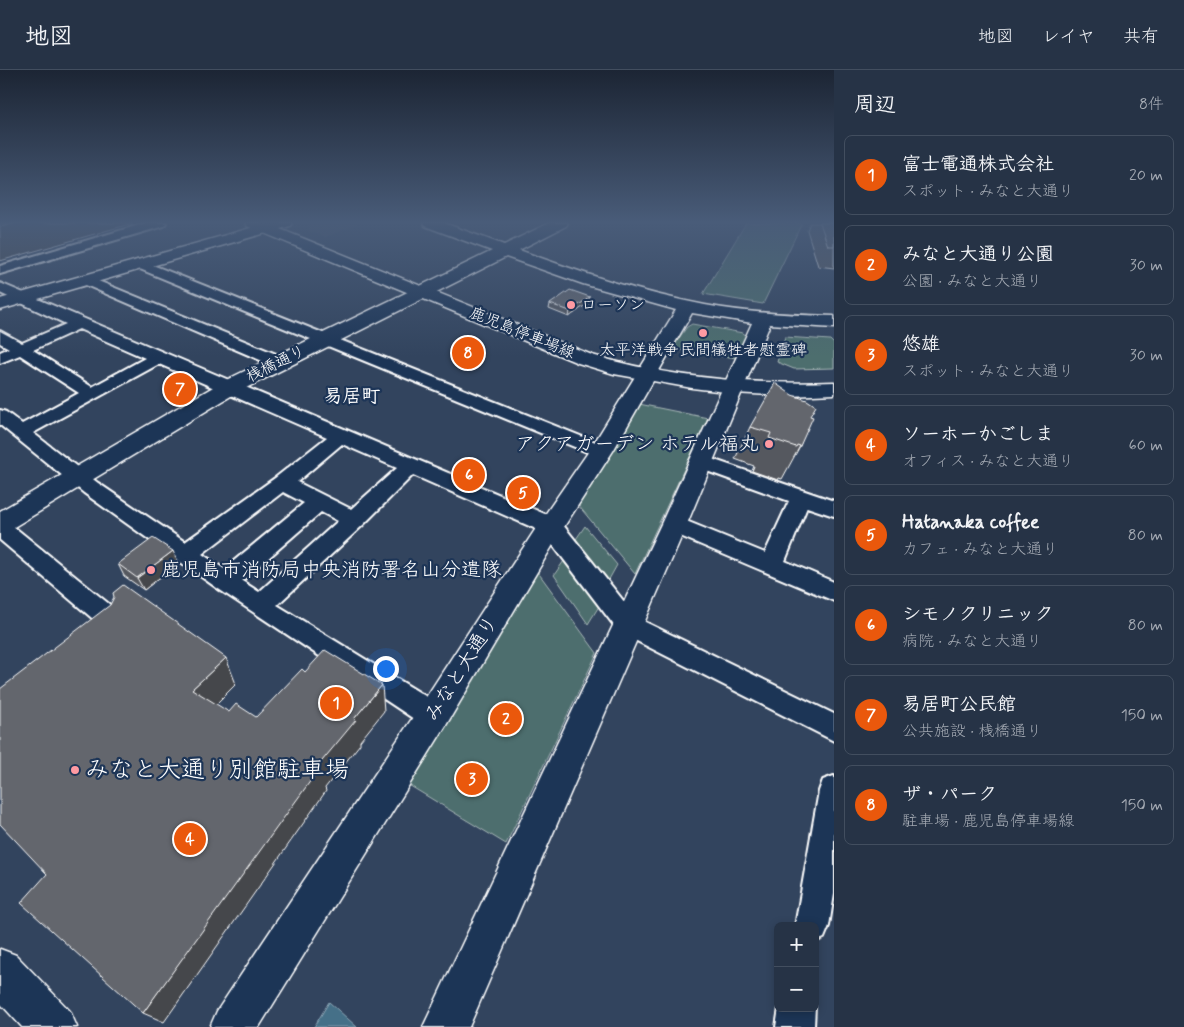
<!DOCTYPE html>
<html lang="ja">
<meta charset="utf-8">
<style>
:root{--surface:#263346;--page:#2e3b4d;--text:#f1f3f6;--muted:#a4aab3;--line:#424e5f;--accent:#ea580c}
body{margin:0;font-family:Mynerve,"Klee One",sans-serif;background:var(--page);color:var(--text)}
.controls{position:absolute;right:15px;bottom:15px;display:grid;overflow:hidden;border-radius:8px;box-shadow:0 2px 8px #0003}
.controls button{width:45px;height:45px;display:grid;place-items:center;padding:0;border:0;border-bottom:1px solid var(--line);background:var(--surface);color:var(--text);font:25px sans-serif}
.you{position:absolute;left:385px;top:598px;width:18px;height:18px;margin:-12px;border:4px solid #fff;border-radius:50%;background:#1a73e8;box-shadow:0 0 0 8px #1a73e833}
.badge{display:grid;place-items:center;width:32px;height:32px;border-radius:50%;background:var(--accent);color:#fff;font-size:16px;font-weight:700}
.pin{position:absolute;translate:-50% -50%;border:2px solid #fff;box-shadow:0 1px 5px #0006}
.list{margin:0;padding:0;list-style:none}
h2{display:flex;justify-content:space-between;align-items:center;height:65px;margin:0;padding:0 20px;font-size:21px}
h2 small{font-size:16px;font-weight:400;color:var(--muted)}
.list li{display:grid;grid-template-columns:32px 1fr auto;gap:15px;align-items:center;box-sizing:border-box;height:80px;margin:0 10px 10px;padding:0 10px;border:1px solid var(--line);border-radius:8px}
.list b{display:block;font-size:19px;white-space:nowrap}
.list p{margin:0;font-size:16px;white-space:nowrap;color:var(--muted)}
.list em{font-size:16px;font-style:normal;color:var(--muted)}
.map{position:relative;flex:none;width:834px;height:957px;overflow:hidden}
header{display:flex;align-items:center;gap:30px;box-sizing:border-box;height:70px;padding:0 25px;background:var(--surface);border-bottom:1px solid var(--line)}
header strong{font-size:24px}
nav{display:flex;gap:28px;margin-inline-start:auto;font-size:18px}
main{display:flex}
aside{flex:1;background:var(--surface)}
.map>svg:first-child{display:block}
.built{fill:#414e62}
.green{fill:#4e6e6e;stroke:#a6b6b6}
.water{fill:#447088;stroke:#8fa9b8}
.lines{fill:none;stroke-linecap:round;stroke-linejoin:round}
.minor-casing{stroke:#fff;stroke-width:4}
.tertiary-casing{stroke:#fff;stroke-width:3}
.secondary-casing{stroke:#fff;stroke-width:3}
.minor{fill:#1d3557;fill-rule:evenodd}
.tertiary{fill:#1d3557;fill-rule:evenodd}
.secondary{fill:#1d3557;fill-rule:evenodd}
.wall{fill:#55585e;stroke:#fff}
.shaded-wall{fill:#45474c;stroke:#fff}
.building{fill:#63666d;stroke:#fff}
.poi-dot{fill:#ff9aa2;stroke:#1d3557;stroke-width:2}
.labels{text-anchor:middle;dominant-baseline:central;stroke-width:4.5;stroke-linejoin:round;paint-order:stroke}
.far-poi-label{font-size:16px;fill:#fff;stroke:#1d3557;text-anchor:start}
.far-street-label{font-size:16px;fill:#fff;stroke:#1d3557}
.far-quarter-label{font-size:19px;font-weight:bold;fill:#fff;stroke:#1d3557}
.poi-label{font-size:20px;fill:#fff;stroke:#1d3557;text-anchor:end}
.street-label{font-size:20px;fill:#fff;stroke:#1d3557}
.near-poi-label{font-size:24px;fill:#fff;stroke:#1d3557;text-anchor:start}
</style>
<header>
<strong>地図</strong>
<nav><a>地図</a><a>レイヤ</a><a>共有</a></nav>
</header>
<main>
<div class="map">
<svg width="834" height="957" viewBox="0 0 834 957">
<rect width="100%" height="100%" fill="#32445e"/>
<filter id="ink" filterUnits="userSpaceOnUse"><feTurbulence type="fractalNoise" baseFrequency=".02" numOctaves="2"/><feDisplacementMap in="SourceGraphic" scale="10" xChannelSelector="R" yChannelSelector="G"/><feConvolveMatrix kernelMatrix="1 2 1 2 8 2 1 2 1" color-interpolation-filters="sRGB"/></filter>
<g filter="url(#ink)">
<!-- built -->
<path class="built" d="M 314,153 L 360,153 L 326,167 L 308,161 L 310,154 Z"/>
<!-- green -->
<path class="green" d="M 746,153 L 802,153 L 763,234 L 703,224 Z
M 692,254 L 743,263 L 747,266 L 737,288 L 671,279 L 687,257 Z
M 785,267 L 830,270 L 834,274 L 834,298 L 794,299 L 777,292 Z
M 639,334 L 708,348 L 635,504 L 578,435 Z
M 585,456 L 617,495 L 607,513 L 574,472 Z
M 566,488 L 601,533 L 588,554 L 554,505 Z
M 537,501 L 597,583 L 506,774 L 407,714 Z"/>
<!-- water -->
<path class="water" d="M 329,932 L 357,957 L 314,957 Z"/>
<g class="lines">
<!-- minor casing -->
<g class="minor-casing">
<path id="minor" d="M 146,153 L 166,153 L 164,156 L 0,204 L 0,196 Z
M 140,190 L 608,377 L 611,381 L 608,385 L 601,387 L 594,385 L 135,197 L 133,194 L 135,191 Z
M 86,206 L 286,288 L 288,292 L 286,296 L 274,296 L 81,213 L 79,210 L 81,207 Z
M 0,213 L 559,450 L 637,548 L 834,644 L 834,671 L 619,562 L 543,462 L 413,405 L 363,455 L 277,535 L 443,637 L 447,646 L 443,655 L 433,659 L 423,655 L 217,518 L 84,423 L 0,355 L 0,340 L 6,342 L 22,354 L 79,323 L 20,285 L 0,293 L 0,282 L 9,278 L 0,273 L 0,261 L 22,273 L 66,254 L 0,223 ZM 79,259 L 145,288 L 92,317 L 33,280 ZM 159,294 L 327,367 L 275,408 L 185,472 L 98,413 L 33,363 ZM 342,374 L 397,398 L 351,439 L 297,412 ZM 283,422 L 304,433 L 224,499 L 202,484 ZM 321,442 L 338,451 L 259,522 L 242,511 Z
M 700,385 L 834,431 L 834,446 L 807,437 L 785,491 L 834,512 L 834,531 L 666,460 L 663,454 L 666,448 L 674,446 L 765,483 L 789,431 L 693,396 L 690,391 L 693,386 Z
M 0,450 L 8,452 L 125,547 L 128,554 C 122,567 113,573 99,568 L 95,561 L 99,554 L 0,470 Z
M 834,706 L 834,824 L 829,856 L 824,868 L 815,872 L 815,856 L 795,856 L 819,721 L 823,710 Z
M 815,935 L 814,957 L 776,957 L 779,938 L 815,938 Z"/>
</g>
<!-- tertiary casing -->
<g class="tertiary-casing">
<path id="tertiary" d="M 268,153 L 292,153 L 290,156 L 0,240 L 0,229 Z
M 423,153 L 444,153 L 504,175 L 549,153 L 568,153 L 566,156 L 519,180 C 579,202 641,223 705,235 C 747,243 791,245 834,246 L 834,258 L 770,254 L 687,454 L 469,957 L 423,957 L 661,454 L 752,253 L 692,243 L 613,381 L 560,463 L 445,657 L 259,957 L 210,957 L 217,941 L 421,635 L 542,449 L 591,378 L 676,240 L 583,214 L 506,187 L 236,323 L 9,460 L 0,462 L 0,441 L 220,313 L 492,181 L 425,156 Z
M 0,879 L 16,885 L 70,941 L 77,957 L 22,957 L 0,933 Z"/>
</g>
<!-- secondary casing -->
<g class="secondary-casing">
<path id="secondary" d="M 245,153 L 265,153 L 592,285 C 670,308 753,315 834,312 L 834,324 L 790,326 L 734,323 L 692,318 L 614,304 L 578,293 L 247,156 Z"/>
</g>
<!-- minor -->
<use href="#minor" class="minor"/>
<!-- tertiary -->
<use href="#tertiary" class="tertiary"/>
<!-- secondary -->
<use href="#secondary" class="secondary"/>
</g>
<!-- wall -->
<path class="wall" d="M 810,153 L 834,153 L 834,198 L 818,196 L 807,160 Z
M 590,227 L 588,233 L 569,247 L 549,239 L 550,234 Z
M 810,346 L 800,376 L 782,409 L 779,408 L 778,410 L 752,401 L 754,396 L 735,389 L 750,357 Z
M 178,493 L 144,520 L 124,506 L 118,494 Z"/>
<!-- shaded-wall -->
<path class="shaded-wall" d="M 16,153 L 133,153 L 0,191 L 0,157 Z
M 590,227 L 588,233 L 569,247 L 570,241 Z
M 173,481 L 178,493 L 144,520 L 137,508 Z
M 226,588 L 236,614 L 205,645 L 192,619 Z
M 382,615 L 384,641 L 360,671 L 360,674 L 325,718 L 326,721 L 164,952 L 143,943 L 317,697 L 354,649 Z"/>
<!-- building -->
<path class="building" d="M 0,153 L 16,153 L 0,157 Z
M 820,153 L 834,153 L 834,176 L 828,176 Z
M 570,220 L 590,227 L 570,241 L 550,234 Z
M 775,313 L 792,325 L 807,330 L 816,336 L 810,346 L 813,347 L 800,376 L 797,375 L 796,377 L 769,368 L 771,363 L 750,357 Z
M 153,468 L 173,481 L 137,508 L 118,494 Z
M 123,515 L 226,588 L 192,619 L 229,642 L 236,634 L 256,647 L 302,599 L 305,602 L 325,580 L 382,615 L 354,649 L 356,650 L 317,697 L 319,699 L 143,943 L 21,833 L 47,804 L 0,754 L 0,619 L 110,535 L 114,527 L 113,523 Z"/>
</g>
<!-- sky -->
<linearGradient id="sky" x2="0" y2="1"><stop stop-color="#1c2534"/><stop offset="0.53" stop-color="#495c79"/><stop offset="1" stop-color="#495c79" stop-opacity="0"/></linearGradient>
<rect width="834" height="287" fill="url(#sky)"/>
<!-- markers -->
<g class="poi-dot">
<circle cx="571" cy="235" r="5"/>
<circle cx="703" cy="263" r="5"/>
<circle cx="769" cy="374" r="5"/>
<circle cx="151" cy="500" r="5"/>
<circle cx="75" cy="700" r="5"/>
</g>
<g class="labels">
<!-- far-poi labels -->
<g class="far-poi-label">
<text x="581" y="235">ローソン</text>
<text x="703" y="280" text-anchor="middle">太平洋戦争民間犠牲者慰霊碑</text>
</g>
<!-- far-street labels -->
<g class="far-street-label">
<text transform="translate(522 263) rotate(22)">鹿児島停車場線</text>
<text transform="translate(276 294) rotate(-26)">桟橋通り</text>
</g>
<!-- far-quarter labels -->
<g class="far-quarter-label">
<text x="352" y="326">易居町</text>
</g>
<!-- poi labels -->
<g class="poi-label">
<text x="759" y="374">アクアガーデン ホテル福丸</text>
<text x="161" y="500" text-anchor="start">鹿児島市消防局中央消防署名山分遣隊</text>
</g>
<!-- street labels -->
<g class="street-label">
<text transform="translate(462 599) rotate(-58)">みなと大通り</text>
</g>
<!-- near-poi labels -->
<g class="near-poi-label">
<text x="85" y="700">みなと大通り別館駐車場</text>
</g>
</g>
</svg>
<div class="controls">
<button>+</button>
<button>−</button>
</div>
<div class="you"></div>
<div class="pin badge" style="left:336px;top:633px">1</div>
<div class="pin badge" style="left:506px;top:649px">2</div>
<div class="pin badge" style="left:472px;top:709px">3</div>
<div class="pin badge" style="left:190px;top:769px">4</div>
<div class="pin badge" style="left:523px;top:423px">5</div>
<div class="pin badge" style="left:469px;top:405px">6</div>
<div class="pin badge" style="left:180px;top:319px">7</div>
<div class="pin badge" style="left:468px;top:283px">8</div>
</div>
<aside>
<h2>周辺<small>8件</small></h2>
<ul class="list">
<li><span class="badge">1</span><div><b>富士電通株式会社</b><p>スポット · みなと大通り</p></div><em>20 m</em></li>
<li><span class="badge">2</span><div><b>みなと大通り公園</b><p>公園 · みなと大通り</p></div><em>30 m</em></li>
<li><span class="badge">3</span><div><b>悠雄</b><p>スポット · みなと大通り</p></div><em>30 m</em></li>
<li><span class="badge">4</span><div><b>ソーホーかごしま</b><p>オフィス · みなと大通り</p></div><em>60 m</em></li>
<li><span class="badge">5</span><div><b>Hatanaka coffee</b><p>カフェ · みなと大通り</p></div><em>80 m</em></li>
<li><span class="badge">6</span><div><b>シモノクリニック</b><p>病院 · みなと大通り</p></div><em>80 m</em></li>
<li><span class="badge">7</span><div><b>易居町公民館</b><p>公共施設 · 桟橋通り</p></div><em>150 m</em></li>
<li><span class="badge">8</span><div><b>ザ・パーク</b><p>駐車場 · 鹿児島停車場線</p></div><em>150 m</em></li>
</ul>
</aside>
</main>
